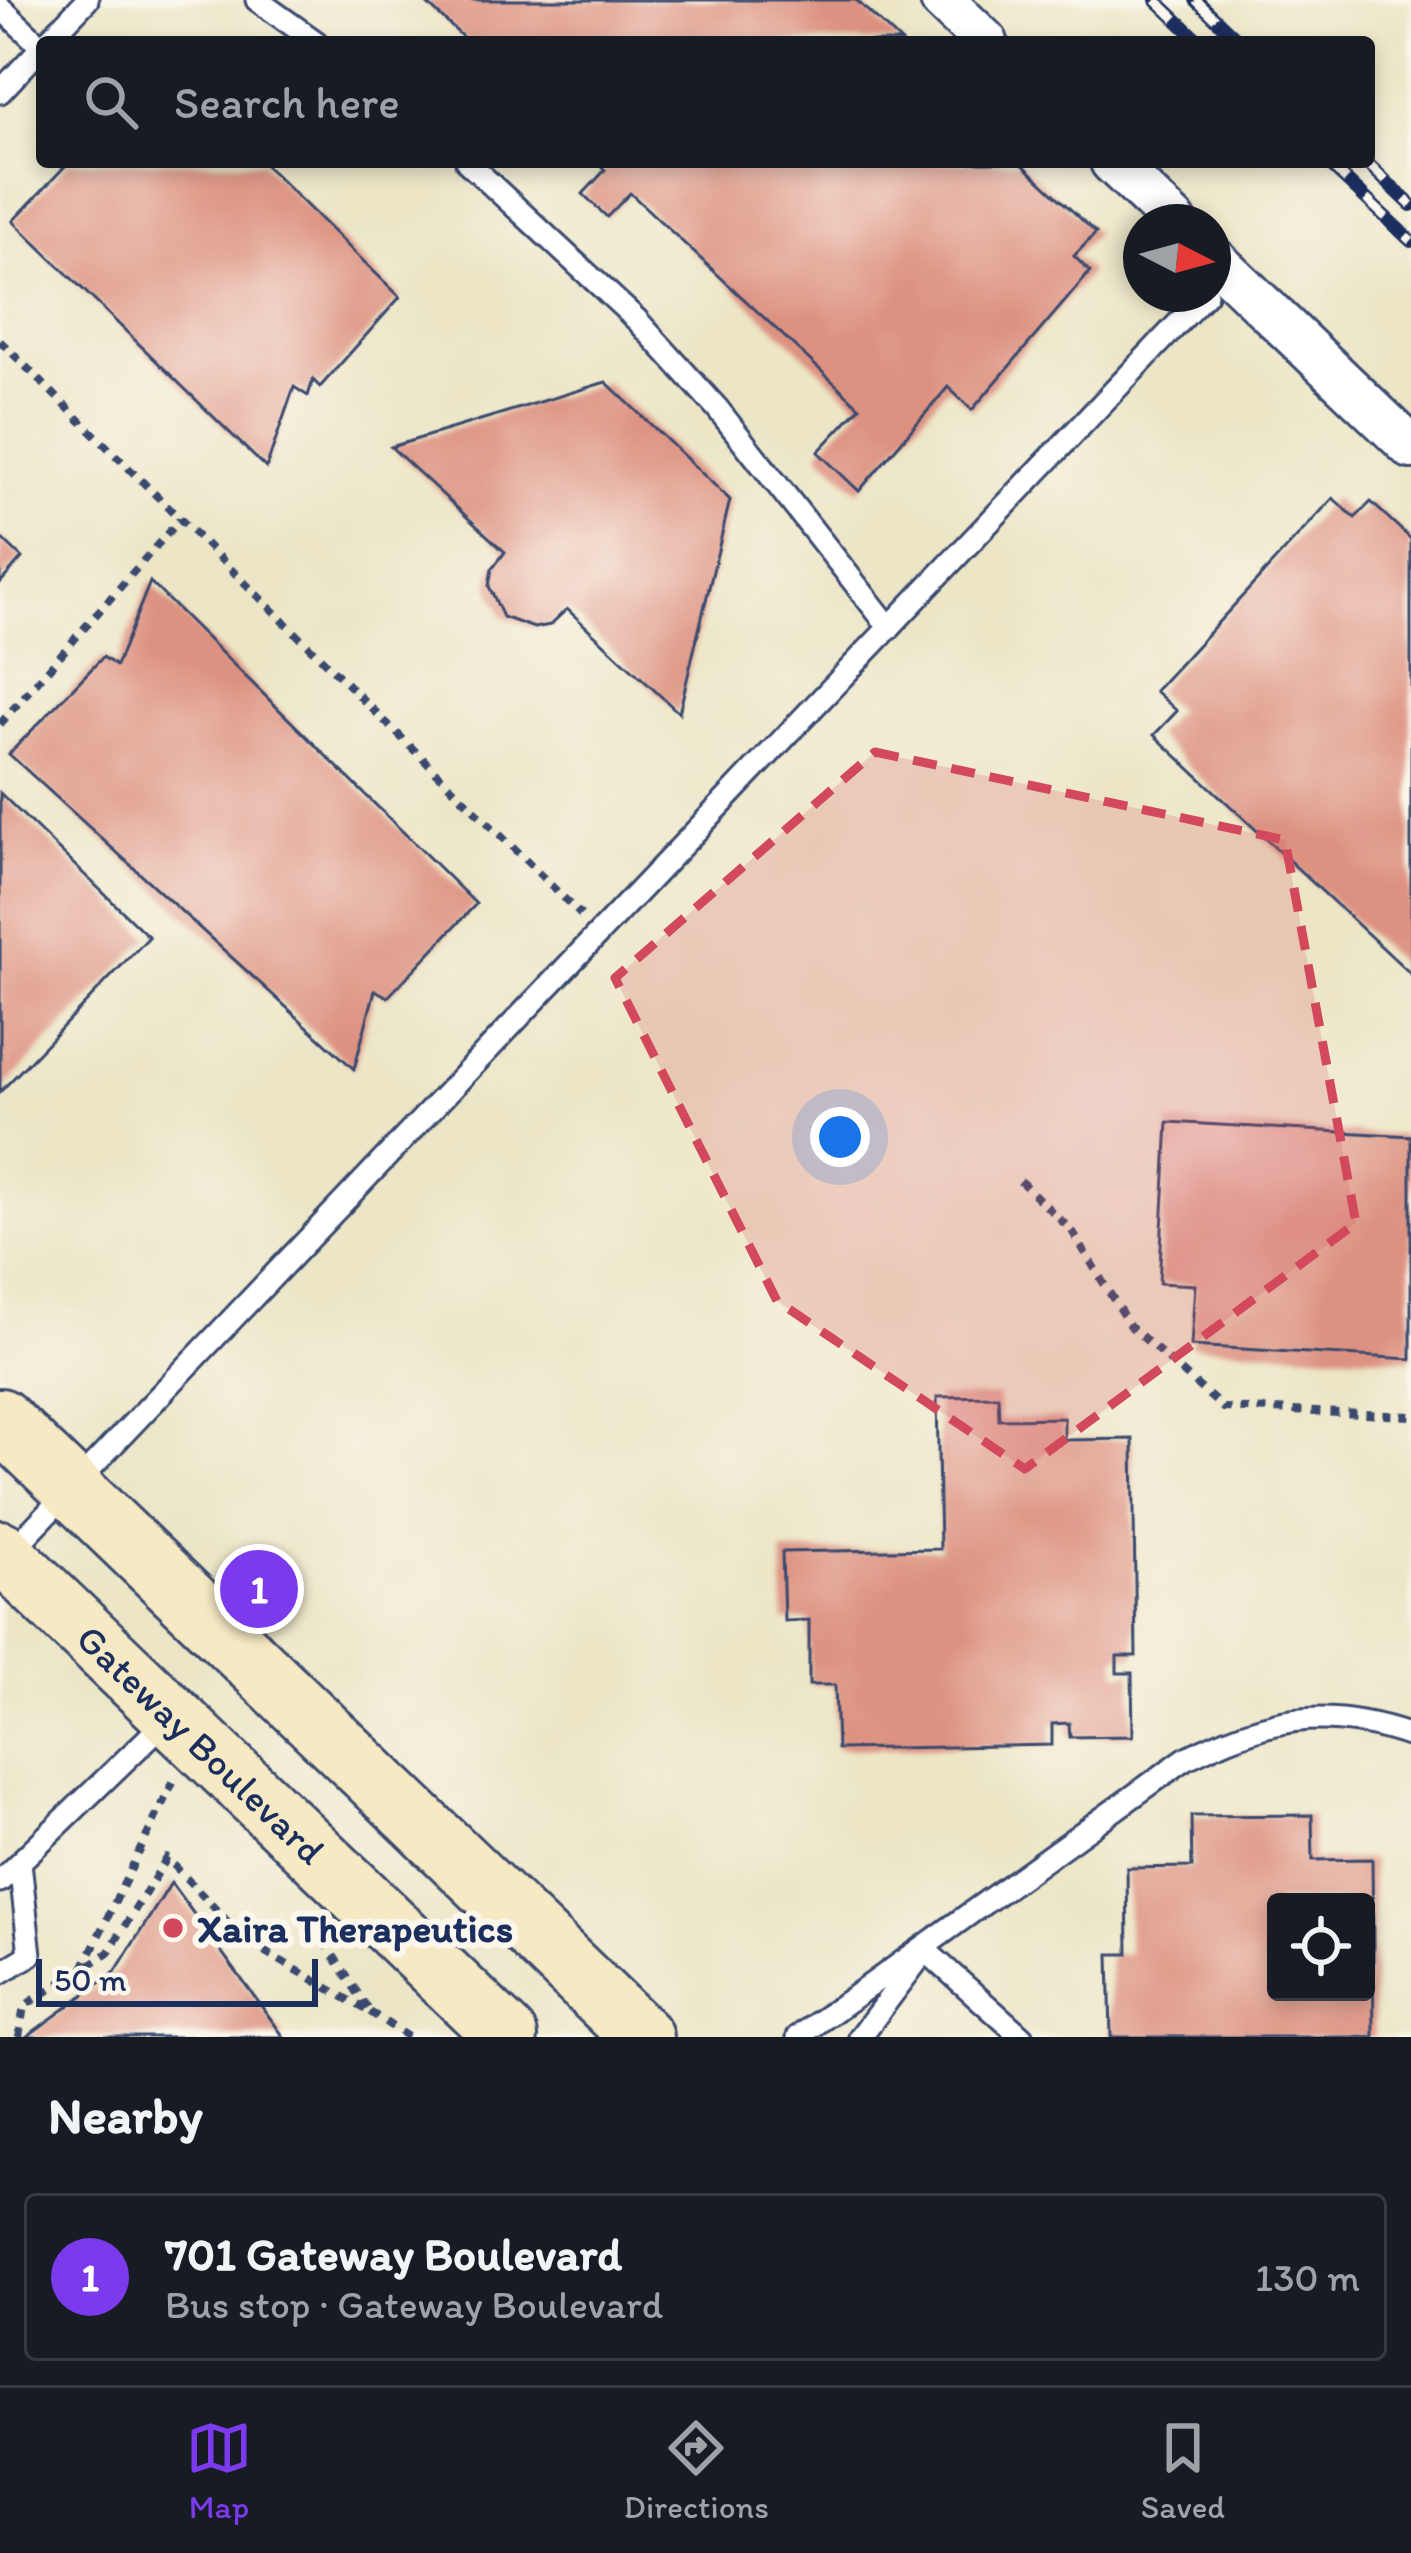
<!DOCTYPE html>
<meta charset="utf-8">
<style>
:root{--surface:#171b24;--page:#242831;--text:#f1f3f6;--muted:#9ea1a6;--line:#363941;--accent:#7c3aed}
body{margin:0;font-family:Itim,sans-serif;background:var(--page);color:var(--text)}
.controls{position:absolute;right:36px;bottom:36px;display:grid;overflow:hidden;border-radius:12px;box-shadow:0 6px 18px #0003}
.controls button{width:108px;height:108px;display:grid;place-items:center;padding:0;border:0;border-bottom:3px solid var(--line);background:var(--surface);color:var(--text);font:60px sans-serif}
.compass{position:absolute;left:1123px;top:204px;width:108px;height:108px;border-radius:50%;background:var(--surface);box-shadow:0 6px 18px #0003;rotate:96deg}
.scale{position:absolute;left:36px;bottom:30px;width:282px;box-sizing:border-box;padding-left:12px;border:6px solid #1b2f5e;border-top:0;font-size:33px;line-height:42px;white-space:nowrap;color:#1b2f5e;-webkit-text-stroke:9px #fbf7ec;paint-order:stroke}
.you{position:absolute;left:840px;top:1137px;width:42px;height:42px;margin:-30px;border:9px solid #fff;border-radius:50%;background:#1a73e8;box-shadow:0 0 0 18px #1a73e833}
.badge{display:grid;place-items:center;width:78px;height:78px;border-radius:50%;background:var(--accent);color:#fff;font-size:39px;font-weight:700}
.pin{position:absolute;translate:-50% -50%;border:6px solid #fff;box-shadow:0 3px 12px #0006}
.list{margin:0;padding:0;list-style:none}
h2{display:flex;justify-content:space-between;align-items:center;height:156px;margin:0;padding:0 48px;font-size:51px}
h2 small{font-size:39px;font-weight:400;color:var(--muted)}
.list li{display:grid;grid-template-columns:78px 1fr auto;gap:36px;align-items:center;box-sizing:border-box;height:168px;margin:0 24px 24px;padding:0 24px;border:3px solid var(--line);border-radius:12px}
.list b{display:block;font-size:45px;white-space:nowrap}
.list p{margin:0;font-size:39px;white-space:nowrap;color:var(--muted)}
.list em{font-size:39px;font-style:normal;color:var(--muted)}
.icon{flex:none;width:66px;height:66px;fill:none;stroke:currentColor;stroke-width:2;stroke-linecap:round;stroke-linejoin:round}
.map{position:relative;flex:none;width:1411px;height:2037px;overflow:hidden}
.search{position:absolute;background:var(--surface);box-shadow:0 6px 18px #0003;left:36px;right:36px;top:36px;height:132px;display:flex;align-items:center;gap:30px;box-sizing:border-box;padding:0 42px;border-radius:12px;color:var(--muted);font-size:45px}
.sheet{height:348px;background:var(--surface)}
nav{display:flex;justify-content:space-around;align-items:center;box-sizing:border-box;height:168px;border-top:3px solid var(--line);background:var(--surface);font-size:33px;color:var(--muted)}
nav a{display:grid;justify-items:center;gap:6px}
nav .on{color:var(--accent)}
.map>svg:first-child{display:block}
.building{fill:#dd9281;fill-rule:evenodd}
.lines{fill:none;stroke-linecap:round;stroke-linejoin:round}
.lane-casing{stroke:#3a4a6e;stroke-width:27}
.street-casing{stroke:#3a4a6e;stroke-width:48}
.secondary-casing{stroke:#3a4a6e;stroke-width:66}
.path{stroke:#3a4a6e;stroke-width:8;stroke-dasharray:9 9;stroke-linecap:butt}
.lane{stroke:#fff;stroke-width:21}
.street{stroke:#fff;stroke-width:42}
.secondary{stroke:#f6e9c3;stroke-width:60}
.rail-casing{stroke:#1b2f5e;stroke-width:14}
.rail{stroke:#fbf7ec;stroke-width:9;stroke-dasharray:27;stroke-linecap:butt}
.marked{fill:#d1495b;fill-opacity:0.2;stroke:#d1495b;stroke-width:9;stroke-dasharray:24 15;stroke-linejoin:round}
.poi-dot{fill:#d1495b;stroke:#fbf7ec;stroke-width:4.5}
.labels{text-anchor:middle;dominant-baseline:central;stroke-width:12;stroke-linejoin:round;paint-order:stroke}
.street-label{font-size:39px;fill:#1b2f5e;stroke:#fbf7ec}
.poi-label{font-size:39px;font-weight:bold;fill:#1b2f5e;stroke:#fbf7ec;text-anchor:start}
</style>
<div class="map">
<svg width="1411" height="2037" viewBox="0 0 1411 2037">
<rect width="100%" height="100%" fill="#fbf7ec"/>
<filter id="ink" filterUnits="userSpaceOnUse"><feTurbulence type="fractalNoise" baseFrequency=".00833" numOctaves="2"/><feDisplacementMap in="SourceGraphic" scale="24" xChannelSelector="R" yChannelSelector="G"/><feConvolveMatrix kernelMatrix="1 2 1 2 8 2 1 2 1" color-interpolation-filters="sRGB"/></filter>
<filter id="wash" filterUnits="userSpaceOnUse"><feTurbulence type="fractalNoise" baseFrequency=".004" numOctaves="4" result="noise"/><feDisplacementMap in="SourceGraphic" scale="48" xChannelSelector="R" yChannelSelector="G"/><feGaussianBlur stdDeviation="2.7" result="paint"/><feColorMatrix in="noise" values="0 0 0 0 0 0 0 0 0 0 0 0 0 0 0 0 0 1.4 0 .05"/><feComposite in="paint" operator="in"/></filter>
<g filter="url(#wash)">
<rect width="100%" height="100%" fill="#ece6c7"/>
<g id="blocks">
<!-- building -->
<path class="building" d="M 423,0 L 856,0 L 901,42 L 468,42 Z
M 69,162 L 262,162 L 400,297 L 320,387 L 313,380 L 308,396 L 294,387 L 266,468 L 13,221 Z
M 597,162 L 1020,162 L 1096,233 L 1074,256 L 1090,272 L 972,410 L 948,387 L 859,491 L 818,452 L 860,407 L 630,193 L 607,217 L 583,194 L 605,170 Z
M 606,382 L 730,500 L 679,713 L 567,609 L 550,625 L 534,628 L 503,617 L 489,586 L 492,569 L 505,552 L 391,447 Z
M 1333,498 L 1355,518 L 1371,502 L 1411,539 L 1411,974 L 1154,735 L 1177,711 L 1155,691 Z
M 0,537 L 22,558 L 0,583 Z
M 150,582 L 476,904 L 388,997 L 375,990 L 354,1069 L 9,754 L 103,657 L 116,666 Z
M 0,793 L 149,937 L 0,1092 Z
M 1168,1122 L 1411,1136 L 1411,1359 L 1191,1346 L 1195,1285 L 1159,1283 Z
M 998,1396 L 999,1419 L 1064,1418 L 1064,1440 L 1133,1439 L 1136,1656 L 1117,1656 L 1117,1673 L 1132,1673 L 1133,1736 L 1070,1737 L 1069,1723 L 1052,1724 L 1052,1745 L 837,1749 L 835,1685 L 809,1685 L 809,1620 L 784,1621 L 782,1552 L 940,1549 L 937,1397 Z
M 266,1578 L 283,1595 L 276,1602 L 258,1586 Z
M 1312,1815 L 1313,1860 L 1372,1859 L 1374,2037 L 1111,2037 L 1109,1954 L 1128,1954 L 1127,1868 L 1192,1867 L 1191,1816 ZM 1276,1902 L 1366,1902 L 1366,1992 L 1276,1992 Z
M 171,1883 L 284,2037 L 26,2037 L 115,1972 Z"/>
</g>
</g>
<g filter="url(#ink)">
<use href="#blocks" fill-opacity="0" stroke="#3a4a6e" stroke-width="3"/>
<g class="lines">
<!-- lane casing -->
<g class="lane-casing">
<path id="lane" d="M 257,0 L 316,42
M 0,7 L 42,47
M 47,42 L 87,0
M 0,92 L 42,47
M 467,162 L 637,320 L 717,408 L 890,628
M 8,1555 L 1206,294
M 0,1881 L 168,1719
M 925,1950 L 1022,2037
M 0,1973 L 30,1955 L 20,1862
M 798,2037 L 1185,1759 C 1267,1718 1322,1705 1411,1736
M 860,2037 L 918,1960"/>
</g>
<!-- street casing -->
<g class="street-casing">
<path id="street" d="M 942,0 L 986,42
M 1112,162 L 1175,222
M 1213,258 L 1411,447"/>
</g>
<!-- secondary casing -->
<g class="secondary-casing">
<g id="secondary">
<path d="M 0,1419 L 642,2037"/>
<path id="s1" d="M 0,1551 L 507,2037"/>
</g>
</g>
<!-- path -->
<path class="path" d="M 0,341 L 581,915
M 0,724 L 180,519
M 1020,1181 L 1072,1231 L 1129,1325 L 1223,1408 L 1411,1416
M 83,1968 L 173,1782
M 370,2012 L 408,2037
M 19,2037 L 24,2006 L 108,1953 L 167,1858 L 246,1941 L 370,2012 L 311,1921"/>
<!-- lane -->
<use href="#lane" class="lane"/>
<!-- street -->
<use href="#street" class="street"/>
<!-- secondary -->
<use href="#secondary" class="secondary"/>
<!-- rail casing -->
<g class="rail-casing">
<path id="rail" d="M 1156,0 L 1200,42
M 1196,0 L 1240,42
M 1327,162 L 1411,241
M 1366,162 L 1411,205"/>
</g>
<!-- rail -->
<use href="#rail" class="rail"/>
</g>
</g>
<!-- marked area -->
<path class="marked" d="M 875,752 L 1285,840 L 1356,1223 L 1025,1469 L 777,1301 L 615,978 Z"/>
<!-- markers -->
<circle class="poi-dot" cx="173" cy="1928" r="12"/>
<g class="labels">
<!-- street labels -->
<g class="street-label">
<text stroke="none"><textPath href="#s1" startOffset="279">Gateway Boulevard</textPath></text>
</g>
<!-- poi labels -->
<g class="poi-label">
<text x="197" y="1928">Xaira Therapeutics</text>
</g>
</g>
</svg>
<div class="controls">
<button><svg class="icon" aria-label="locate" viewBox="0 0 24 24"><circle cx="12" cy="12" r="6"/><path d="M12 2v4M12 18v4M2 12h4M18 12h4"/></svg></button>
</div>
<svg class="compass" viewBox="-18 -18 36 36"><path d="M0-13l5 13h-10z" fill="#e53935"/><path d="M0 13l5-13h-10z" fill="#9ea1a6"/></svg>
<div class="scale">50 m</div>
<div class="you"></div>
<div class="pin badge" style="left:259px;top:1589px">1</div>
<div class="search"><svg class="icon" aria-label="search" viewBox="0 0 24 24"><circle cx="10" cy="10" r="6"/><path d="M15 15l6 6"/></svg>Search here</div>
</div>
<section class="sheet">
<h2>Nearby<small></small></h2>
<ul class="list">
<li><span class="badge">1</span><div><b>701 Gateway Boulevard</b><p>Bus stop · Gateway Boulevard</p></div><em>130 m</em></li>
</ul>
</section>
<nav>
<a class="on"><svg class="icon" aria-label="map" viewBox="0 0 24 24"><path d="M3 6l6-2 6 2 6-2v14l-6 2-6-2-6 2zM9 4v14M15 6v14"/></svg>Map</a>
<a><svg class="icon" aria-label="directions" viewBox="0 0 24 24"><path d="M12 3l9 9-9 9-9-9zM9 14v-3h6M13 9l2 2-2 2"/></svg>Directions</a>
<a><svg class="icon" aria-label="saved" viewBox="0 0 24 24"><path d="M7 4h10v16l-5-4-5 4z"/></svg>Saved</a>
</nav>
